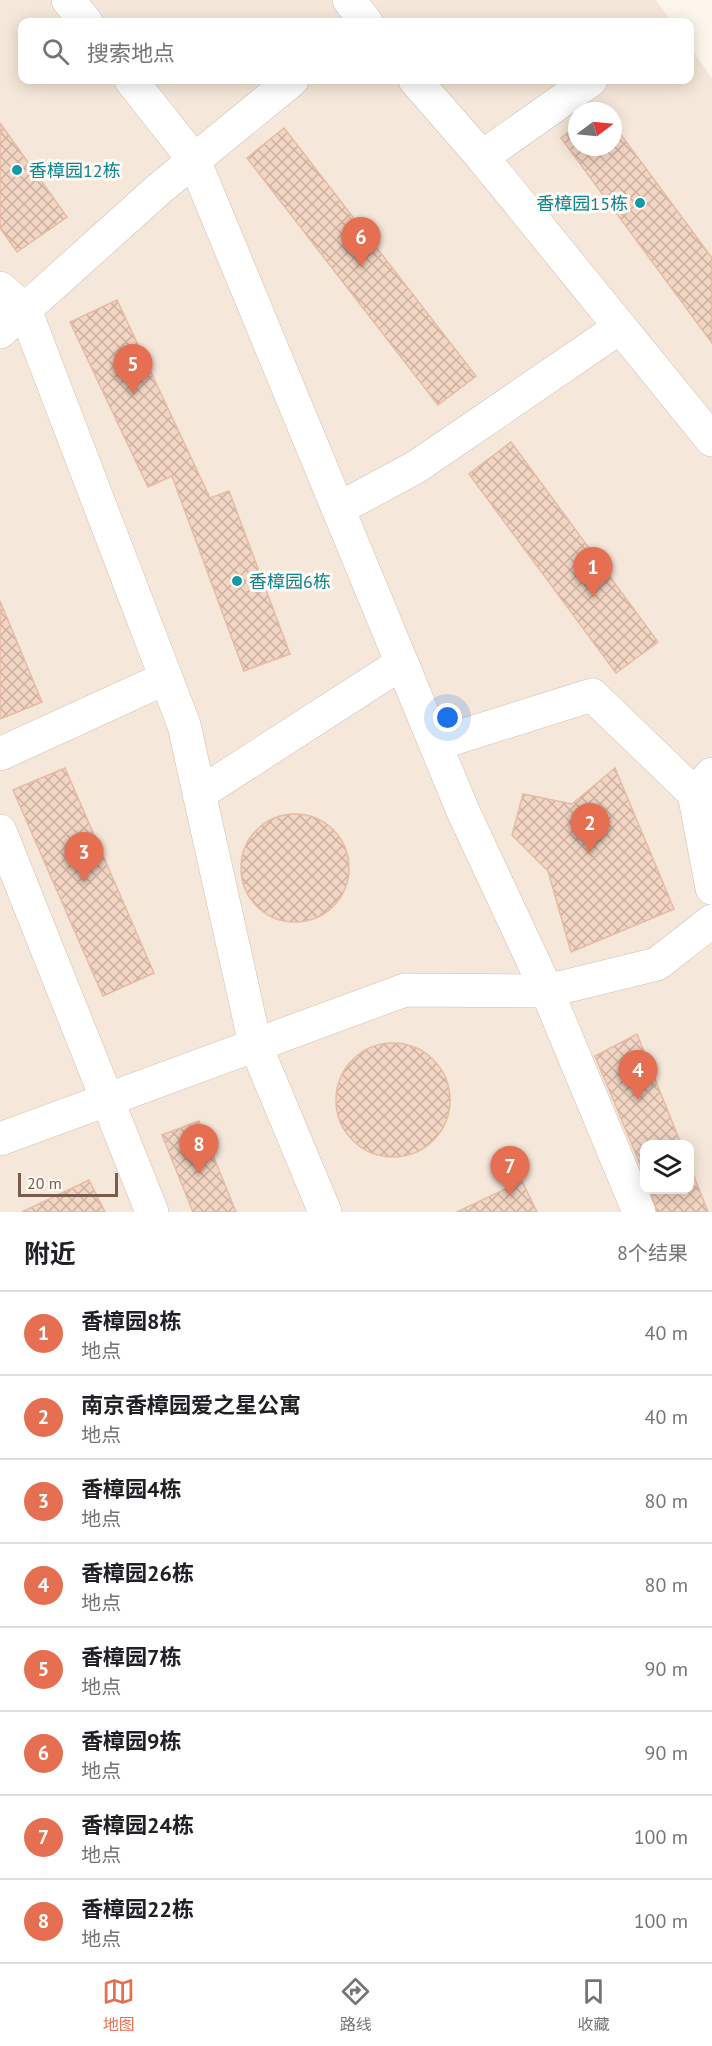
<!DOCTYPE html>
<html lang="zh">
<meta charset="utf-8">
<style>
:root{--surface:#fff;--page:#f2f2f2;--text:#202124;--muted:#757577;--line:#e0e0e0;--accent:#e76f51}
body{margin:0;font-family:"PT Sans","Noto Sans SC",sans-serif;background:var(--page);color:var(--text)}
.controls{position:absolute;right:18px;bottom:18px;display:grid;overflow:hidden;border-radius:12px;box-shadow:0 3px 15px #0003}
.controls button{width:54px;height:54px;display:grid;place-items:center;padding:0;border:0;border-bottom:2px solid var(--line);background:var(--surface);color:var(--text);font:30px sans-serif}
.compass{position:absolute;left:568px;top:102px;width:54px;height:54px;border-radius:50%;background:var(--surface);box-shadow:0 3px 15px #0003;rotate:74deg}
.scale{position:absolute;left:18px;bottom:15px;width:100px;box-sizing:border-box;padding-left:6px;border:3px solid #7a5c4d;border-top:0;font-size:16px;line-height:21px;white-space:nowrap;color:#7a5c4d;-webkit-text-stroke:4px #fffaf3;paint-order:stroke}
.you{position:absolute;left:448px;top:718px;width:21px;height:21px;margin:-15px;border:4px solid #fff;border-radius:50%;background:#1a73e8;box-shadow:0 0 0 9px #1a73e833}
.badge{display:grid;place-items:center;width:39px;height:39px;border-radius:50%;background:var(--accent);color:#fff;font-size:20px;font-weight:700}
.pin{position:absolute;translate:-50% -50px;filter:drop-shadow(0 2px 3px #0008)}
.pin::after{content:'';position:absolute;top:32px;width:21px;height:18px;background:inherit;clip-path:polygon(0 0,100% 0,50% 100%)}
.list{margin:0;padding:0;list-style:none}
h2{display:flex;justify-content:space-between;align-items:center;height:78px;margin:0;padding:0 24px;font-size:26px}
h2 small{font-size:20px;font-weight:400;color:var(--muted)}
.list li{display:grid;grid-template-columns:39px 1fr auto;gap:18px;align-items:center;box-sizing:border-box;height:84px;padding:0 24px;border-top:2px solid var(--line)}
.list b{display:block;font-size:22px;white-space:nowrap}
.list p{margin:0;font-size:20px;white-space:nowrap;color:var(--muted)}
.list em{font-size:20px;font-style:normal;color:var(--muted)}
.icon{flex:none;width:33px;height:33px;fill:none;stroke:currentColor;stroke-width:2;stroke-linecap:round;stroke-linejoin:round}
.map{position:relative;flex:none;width:712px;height:1212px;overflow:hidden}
.search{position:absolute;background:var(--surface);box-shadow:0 3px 15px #0003;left:18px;right:18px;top:18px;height:66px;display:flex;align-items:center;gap:15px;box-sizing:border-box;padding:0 21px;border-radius:12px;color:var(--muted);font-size:22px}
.sheet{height:750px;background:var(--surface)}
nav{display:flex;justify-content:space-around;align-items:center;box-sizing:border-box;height:84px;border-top:2px solid var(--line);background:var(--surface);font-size:16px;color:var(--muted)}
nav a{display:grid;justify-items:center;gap:3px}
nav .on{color:var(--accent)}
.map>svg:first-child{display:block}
.residential{fill:#f5e8da;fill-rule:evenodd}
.building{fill:url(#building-cross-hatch);stroke:#e6bba3;stroke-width:1.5}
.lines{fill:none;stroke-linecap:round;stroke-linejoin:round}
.minor-casing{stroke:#d1beb0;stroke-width:34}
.minor{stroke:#fff;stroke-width:33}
.culture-dot{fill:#0f9aa8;stroke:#fffaf3;stroke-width:2}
.labels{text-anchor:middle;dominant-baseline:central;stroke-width:6;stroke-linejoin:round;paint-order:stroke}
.culture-label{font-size:18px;fill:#0d838f;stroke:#fffaf3;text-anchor:start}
</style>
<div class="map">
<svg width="712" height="1212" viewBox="0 0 712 1212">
<defs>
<pattern id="building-cross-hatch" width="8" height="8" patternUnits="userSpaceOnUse" patternTransform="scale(1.5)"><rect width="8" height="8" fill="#f3d5c3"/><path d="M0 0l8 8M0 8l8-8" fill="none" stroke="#cab0a1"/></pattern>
</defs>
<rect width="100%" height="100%" fill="#fdf6ec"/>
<!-- residential -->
<path class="residential" d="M 0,0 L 656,0 L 672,22 L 22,22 L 22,80 L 690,80 L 690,47 L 712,78 L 712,1212 L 0,1212 ZM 577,111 L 613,111 L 613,147 L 577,147 ZM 644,1144 L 690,1144 L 690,1190 L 644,1190 Z"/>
<!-- building -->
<path class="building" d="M 0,123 L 67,217 L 17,252 L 0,228 Z
M 613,124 L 712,258 L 712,343 L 561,138 L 577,126 L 577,147 L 613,147 Z
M 284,128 L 476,376 L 438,405 L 247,158 Z
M 117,300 L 210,498 L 229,491 L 290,654 L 244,671 L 172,476 L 148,487 L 70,322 Z
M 511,442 L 658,642 L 616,673 L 469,474 Z
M 0,601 L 42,702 L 0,719 Z
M 65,768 L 154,973 L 103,996 L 13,790 Z
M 615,768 L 674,909 L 571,952 L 548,871 L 512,835 L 523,794 L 572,804 Z
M241 868a54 54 0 1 1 108 0a54 54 0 1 1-108 0Z
M 637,1034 L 681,1144 L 645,1144 L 645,1176 L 595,1056 Z
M336 1100a57 57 0 1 1 114 0a57 57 0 1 1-114 0Z
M 199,1121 L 236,1212 L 193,1212 L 162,1135 Z
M 690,1166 L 708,1212 L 657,1212 L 650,1190 L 690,1190 Z
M 89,1180 L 105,1212 L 22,1212 Z
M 522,1181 L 537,1212 L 457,1212 Z"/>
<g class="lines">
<!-- minor casing -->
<g class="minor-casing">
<path id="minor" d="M 68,0 L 86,22
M 349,0 L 366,22
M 131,80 L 194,160 L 463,811 L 547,991 L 639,1212
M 415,80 L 482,157 L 712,440
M 482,157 L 591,80
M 0,288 L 25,310 L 184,725 L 255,1044 L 325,1212
M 0,332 L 159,189 L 292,80
M 338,509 L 416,467 L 619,328
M 436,744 L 592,695 L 694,793
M 0,754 L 166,678
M 712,774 L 694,793 L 712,888
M 199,794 L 402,663
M 0,831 L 152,1212
M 0,1139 L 405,990 L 547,991 L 657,964 L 712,921"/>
</g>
<!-- minor -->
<use href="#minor" class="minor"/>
</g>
<!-- markers -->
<g class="culture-dot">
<circle cx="17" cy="170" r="6"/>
<circle cx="640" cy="203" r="6"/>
<circle cx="237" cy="581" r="6"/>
</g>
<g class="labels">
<!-- culture labels -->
<g class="culture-label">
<text x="29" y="170">香樟园12栋</text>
<text x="628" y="203" text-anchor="end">香樟园15栋</text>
<text x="249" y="581">香樟园6栋</text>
</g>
</g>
</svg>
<div class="controls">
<button><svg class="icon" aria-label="layers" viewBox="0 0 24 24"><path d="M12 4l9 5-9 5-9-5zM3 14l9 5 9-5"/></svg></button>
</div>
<svg class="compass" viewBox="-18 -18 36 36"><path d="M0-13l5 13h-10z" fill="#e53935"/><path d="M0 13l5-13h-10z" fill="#757577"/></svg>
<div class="scale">20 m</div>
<div class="you"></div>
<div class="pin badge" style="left:593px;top:597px">1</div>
<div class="pin badge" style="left:590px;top:853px">2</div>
<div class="pin badge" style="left:84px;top:882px">3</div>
<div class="pin badge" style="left:638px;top:1100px">4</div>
<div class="pin badge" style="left:133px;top:394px">5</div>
<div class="pin badge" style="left:361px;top:267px">6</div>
<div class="pin badge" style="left:510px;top:1196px">7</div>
<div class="pin badge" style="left:199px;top:1174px">8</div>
<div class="search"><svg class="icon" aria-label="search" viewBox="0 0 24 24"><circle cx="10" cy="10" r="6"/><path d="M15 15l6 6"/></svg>搜索地点</div>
</div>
<section class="sheet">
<h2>附近<small>8个结果</small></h2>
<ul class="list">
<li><span class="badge">1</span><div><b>香樟园8栋</b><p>地点</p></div><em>40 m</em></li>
<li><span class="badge">2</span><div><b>南京香樟园爱之星公寓</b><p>地点</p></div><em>40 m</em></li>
<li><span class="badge">3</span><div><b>香樟园4栋</b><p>地点</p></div><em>80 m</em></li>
<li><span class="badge">4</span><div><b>香樟园26栋</b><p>地点</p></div><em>80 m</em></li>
<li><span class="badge">5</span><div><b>香樟园7栋</b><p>地点</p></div><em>90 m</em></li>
<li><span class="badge">6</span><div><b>香樟园9栋</b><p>地点</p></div><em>90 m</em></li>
<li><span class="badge">7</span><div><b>香樟园24栋</b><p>地点</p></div><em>100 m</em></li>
<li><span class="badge">8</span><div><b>香樟园22栋</b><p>地点</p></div><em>100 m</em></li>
</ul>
</section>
<nav>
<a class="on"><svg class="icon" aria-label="map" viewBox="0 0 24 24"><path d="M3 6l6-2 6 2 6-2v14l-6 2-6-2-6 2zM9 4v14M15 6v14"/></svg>地图</a>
<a><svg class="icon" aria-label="directions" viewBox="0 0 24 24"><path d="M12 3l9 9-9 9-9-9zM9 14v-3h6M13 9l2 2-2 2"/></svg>路线</a>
<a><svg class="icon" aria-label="saved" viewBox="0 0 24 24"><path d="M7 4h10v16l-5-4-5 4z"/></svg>收藏</a>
</nav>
